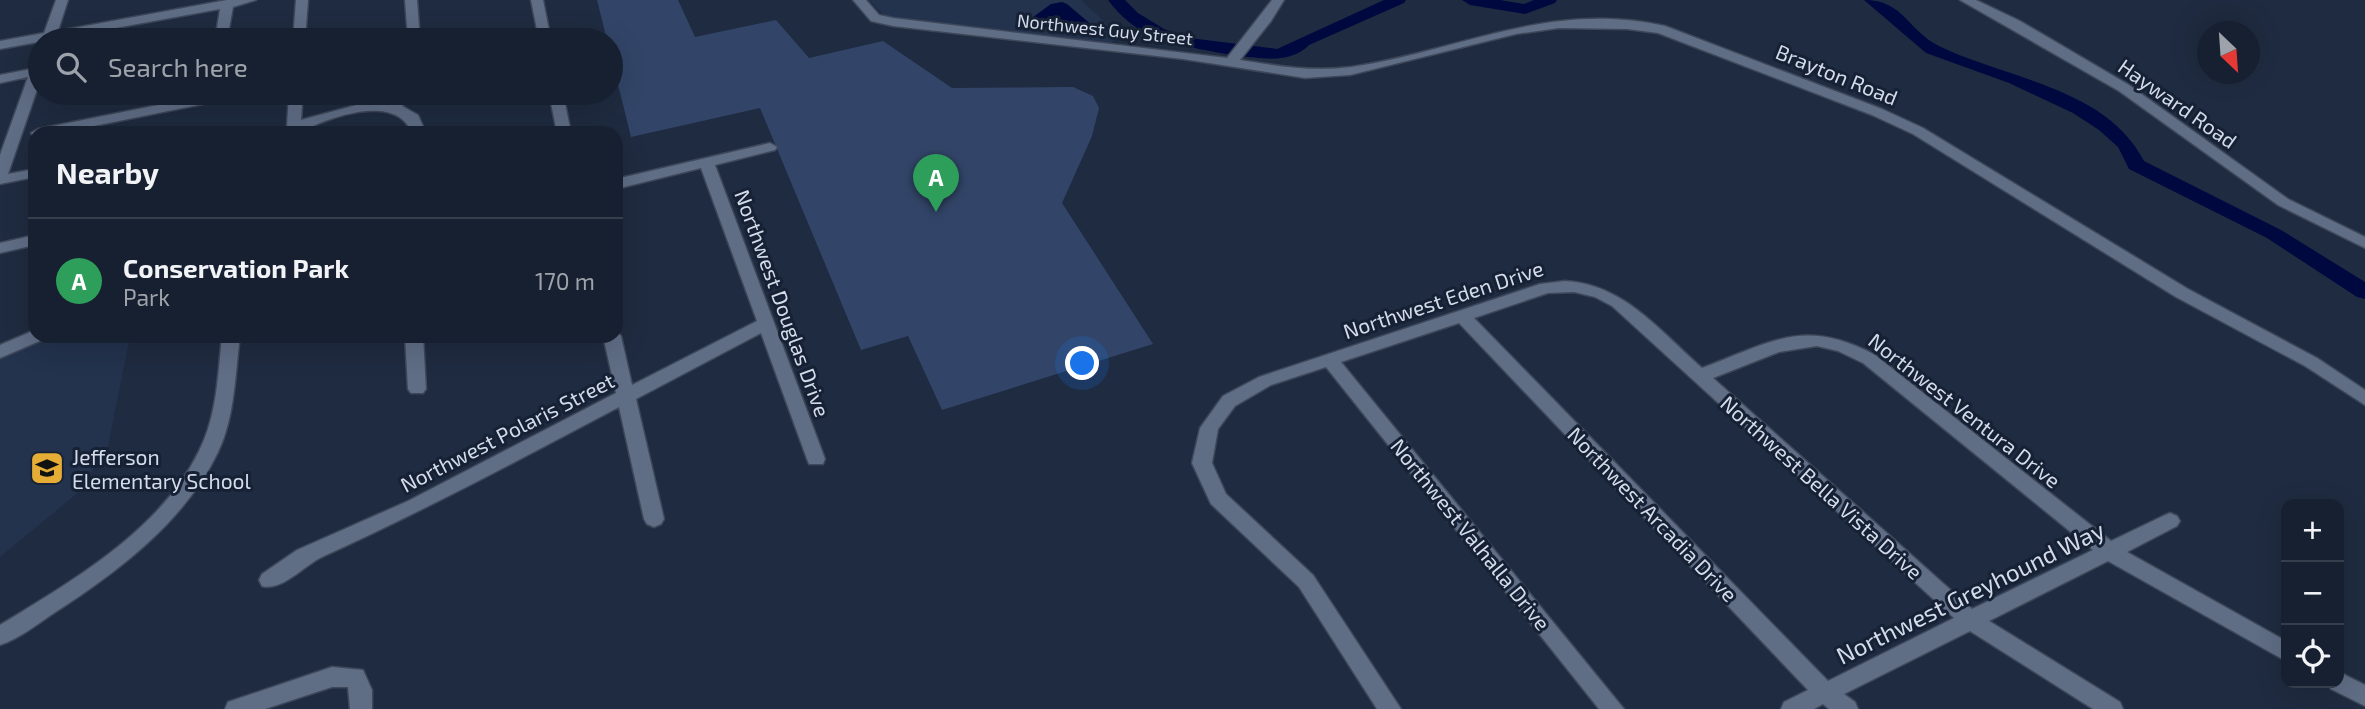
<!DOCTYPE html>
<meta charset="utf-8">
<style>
:root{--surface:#172030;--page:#242d3c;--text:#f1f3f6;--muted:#9ea3ab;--line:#363e4c;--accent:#e5ad36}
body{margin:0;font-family:"Exo 2",sans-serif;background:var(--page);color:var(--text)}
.controls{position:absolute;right:21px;bottom:21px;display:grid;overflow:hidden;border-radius:14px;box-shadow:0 7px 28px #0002}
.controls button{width:63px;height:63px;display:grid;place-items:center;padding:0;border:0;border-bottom:2px solid var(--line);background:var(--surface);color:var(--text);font:35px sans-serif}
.compass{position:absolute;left:2197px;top:21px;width:63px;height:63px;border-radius:50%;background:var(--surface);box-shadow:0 7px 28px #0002;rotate:155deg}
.you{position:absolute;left:1083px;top:364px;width:24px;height:24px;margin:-18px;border:5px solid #fff;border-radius:50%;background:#1a73e8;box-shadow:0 0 0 10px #1a73e833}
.badge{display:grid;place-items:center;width:46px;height:46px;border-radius:50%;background:var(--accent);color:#fff;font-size:23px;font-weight:700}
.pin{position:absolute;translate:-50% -58px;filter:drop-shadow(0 2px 4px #0008)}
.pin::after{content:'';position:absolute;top:37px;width:24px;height:21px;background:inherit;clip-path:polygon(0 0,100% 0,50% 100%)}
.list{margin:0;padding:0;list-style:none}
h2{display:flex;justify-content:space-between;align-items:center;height:91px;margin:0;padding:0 28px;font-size:30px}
h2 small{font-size:23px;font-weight:400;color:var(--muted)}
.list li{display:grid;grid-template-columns:46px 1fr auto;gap:21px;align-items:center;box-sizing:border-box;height:126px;padding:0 28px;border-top:2px solid var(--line)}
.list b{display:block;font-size:26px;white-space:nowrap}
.list p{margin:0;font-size:23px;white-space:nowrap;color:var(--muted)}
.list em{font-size:23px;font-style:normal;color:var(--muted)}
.icon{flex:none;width:38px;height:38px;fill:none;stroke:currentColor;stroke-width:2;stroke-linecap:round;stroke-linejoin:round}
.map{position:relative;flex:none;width:2365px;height:709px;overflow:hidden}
.search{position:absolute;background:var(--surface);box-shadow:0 7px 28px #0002;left:28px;top:28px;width:595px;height:77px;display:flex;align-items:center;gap:18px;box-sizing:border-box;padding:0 24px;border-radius:38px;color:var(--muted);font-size:26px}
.panel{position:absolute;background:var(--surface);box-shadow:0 7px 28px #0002;left:28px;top:126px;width:595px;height:217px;border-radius:21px}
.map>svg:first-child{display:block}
.built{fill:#23324d}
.green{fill:#324568}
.water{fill:#00093f}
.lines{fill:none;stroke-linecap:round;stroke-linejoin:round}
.river{fill:#00093f;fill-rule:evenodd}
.minor-casing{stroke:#3d4759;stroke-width:3}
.minor{fill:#5f6d85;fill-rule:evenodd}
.labels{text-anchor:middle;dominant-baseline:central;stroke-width:6;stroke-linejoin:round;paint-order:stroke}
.far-street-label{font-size:18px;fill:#d4dcea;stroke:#162135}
.street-label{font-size:21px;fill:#d4dcea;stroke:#162135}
.poi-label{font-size:21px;fill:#d4dcea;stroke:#162135;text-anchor:start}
.near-street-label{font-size:24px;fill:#d4dcea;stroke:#162135}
</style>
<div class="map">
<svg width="2365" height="709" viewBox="0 0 2365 709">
<rect width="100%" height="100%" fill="#1f2b40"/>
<!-- built -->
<path class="built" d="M 869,0 L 1081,0 L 1118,34 L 1112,43 L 901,20 L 885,16 Z
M 50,336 L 130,336 L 108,446 L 80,491 L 0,557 L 0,358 Z"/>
<!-- green -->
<path class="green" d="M 597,0 L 678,0 L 695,37 L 776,20 L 809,58 L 883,41 L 952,88 L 1073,87 L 1093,96 L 1099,108 L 1092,136 L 1062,203 L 1153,344 L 942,410 L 908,336 L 861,350 L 760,108 L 631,137 L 611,56 L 611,40 L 607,40 Z"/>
<!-- water -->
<path class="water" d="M 1062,2 L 1067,4 L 1093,26 C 1080,35 1041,29 1029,20 L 1051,4 Z"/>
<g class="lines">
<!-- river -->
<path class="river" d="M 1108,0 L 1125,0 L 1138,13 L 1164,29 L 1190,38 L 1277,49 L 1384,0 L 1406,0 L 1404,3 L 1309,45 C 1303,52 1291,57 1281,58 C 1259,62 1175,46 1154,37 C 1136,30 1119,15 1108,0 Z
M 1462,0 L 1500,0 L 1524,4 L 1534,0 L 1557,0 L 1555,3 L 1525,14 L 1470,5 Z
M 1864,0 C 1904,0 1907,30 1939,46 C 2006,79 2106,87 2144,161 L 2281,230 L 2365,282 L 2365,299 L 2357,297 L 2267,238 L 2129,169 L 2118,147 L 2099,130 L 2073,113 L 2009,83 L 1926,53 Z"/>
<!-- minor casing -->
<g class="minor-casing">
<path id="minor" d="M 56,0 L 68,0 L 58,31 L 227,0 L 256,0 L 233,7 L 227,40 L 197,40 L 216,34 L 220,9 L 0,49 L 0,41 L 44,33 Z
M 296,0 L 308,0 L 305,40 L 293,40 Z
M 405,0 L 417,0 L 420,40 L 408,40 Z
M 531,0 L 543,0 L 551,40 L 539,40 Z
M 853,0 L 866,0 L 879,15 L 893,18 L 1227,58 L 1272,0 L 1284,0 L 1271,21 L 1240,60 C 1277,66 1313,72 1351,67 C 1459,51 1550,0 1665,26 L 1882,109 L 1923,128 L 2188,289 L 2317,358 L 2365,390 L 2365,405 L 2305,366 L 2176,297 L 1913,134 L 1872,115 L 1658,33 L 1627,29 L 1559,28 L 1516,34 L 1350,75 L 1305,78 L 1183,59 L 893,26 L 871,21 Z
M 1960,0 L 1976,0 L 2020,21 L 2129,85 L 2288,199 L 2365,237 L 2365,248 L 2278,205 L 2119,91 Z
M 40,59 L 40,81 L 8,174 L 35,169 L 35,177 L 0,184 L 0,155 L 28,77 L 0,83 L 0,75 L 31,69 L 35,60 Z
M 289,93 L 303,93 L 301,120 L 360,104 L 388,104 L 402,93 L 417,93 L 402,106 L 418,115 L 426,133 L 412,133 C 398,98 348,112 320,123 C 312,126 303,132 294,133 C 289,134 283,133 278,133 L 287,126 Z
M 549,93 L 563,93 L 571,133 L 557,133 Z
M 198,97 L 203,98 L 203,104 L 59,133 L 35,133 L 35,137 L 31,133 L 38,129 Z
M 770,143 L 777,147 L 775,150 L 715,165 L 825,459 L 823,464 L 809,464 L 807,459 L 761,333 L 636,399 L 664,519 L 661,524 L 654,527 L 647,524 L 644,519 L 619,407 C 521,459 423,511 322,557 C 305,565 281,592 262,586 L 259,580 L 262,574 L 297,550 L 408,501 L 616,393 L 603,336 L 616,336 L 616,331 L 621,336 L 632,385 L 757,321 L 701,168 L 616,189 L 616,179 Z
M 35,235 L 35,245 L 0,253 L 0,243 Z
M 1565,281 C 1624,284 1661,332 1702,368 C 1771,342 1804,317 1875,355 L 2111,541 L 2163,516 L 2170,513 L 2177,516 L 2180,521 L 2177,526 L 2127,552 L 2286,641 L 2286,661 L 2108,561 L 1989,621 L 2120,702 L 2123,709 L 2093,709 L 1970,631 L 1844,694 L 1855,702 L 1858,709 L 1829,709 L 1823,704 L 1814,709 L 1781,709 L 1784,702 L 1808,690 L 1459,323 L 1341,362 L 1624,709 L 1599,709 L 1326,367 L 1271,385 L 1235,406 L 1218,429 L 1212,463 L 1226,494 L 1313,575 L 1401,709 L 1377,709 L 1299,587 L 1211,504 L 1192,463 L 1200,428 L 1223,396 L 1259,377 L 1540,284 ZM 1574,292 L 1595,297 L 1612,306 L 1954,618 L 1828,681 L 1474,318 L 1548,293 ZM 1817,346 L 1838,351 L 1863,363 L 2093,550 L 1972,609 L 1713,378 L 1779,352 Z
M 35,330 L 35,336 L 45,336 L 42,340 L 0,358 L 0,345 Z
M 222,336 L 240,336 C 235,374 235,417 218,452 C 184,523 116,573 51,615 C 35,626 18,639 0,645 L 0,625 C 72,581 161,530 199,451 C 217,416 218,374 222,336 Z
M 405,336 L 423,336 L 426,389 L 423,393 L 411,393 L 408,389 Z
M 332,667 L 363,670 L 372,690 L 372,709 L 350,709 L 348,687 L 332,687 L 265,709 L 225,709 L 228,702 Z
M 2339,672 L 2365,685 L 2365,706 L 2331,689 L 2328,683 L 2339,683 Z"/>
</g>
<!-- minor -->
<use href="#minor" class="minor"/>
</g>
<!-- icons -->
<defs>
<g id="school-square" transform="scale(1.75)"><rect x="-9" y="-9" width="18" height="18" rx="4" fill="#e5ad36" stroke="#162135"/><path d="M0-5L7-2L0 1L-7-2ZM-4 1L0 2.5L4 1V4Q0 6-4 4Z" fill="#111"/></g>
</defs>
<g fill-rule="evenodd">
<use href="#school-square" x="47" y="468"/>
</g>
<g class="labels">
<!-- far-street labels -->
<g class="far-street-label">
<text transform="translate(1105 29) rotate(6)">Northwest Guy Street</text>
</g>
<!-- street labels -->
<g class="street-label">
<text transform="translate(1837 74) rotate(22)">Brayton Road</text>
<text transform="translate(2178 103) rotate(35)">Hayward Road</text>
<text transform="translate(1443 299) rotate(-18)">Northwest Eden Drive</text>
<text transform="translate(783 303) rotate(70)">Northwest Douglas Drive</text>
<text transform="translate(1965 410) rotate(38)">Northwest Ventura Drive</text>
<text transform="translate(507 432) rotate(-27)">Northwest Polaris Street</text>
<text transform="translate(1822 487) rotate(42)">Northwest Bella Vista Drive</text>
<text transform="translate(1653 514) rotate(46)">Northwest Arcadia Drive</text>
<text transform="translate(1471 534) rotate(51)">Northwest Valhalla Drive</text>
</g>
<!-- poi labels -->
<g class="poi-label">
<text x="72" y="456">Jefferson<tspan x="72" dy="24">Elementary School</tspan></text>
</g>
<!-- near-street labels -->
<g class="near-street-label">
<text transform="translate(1970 592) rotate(-26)">Northwest Greyhound Way</text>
</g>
</g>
</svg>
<div class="controls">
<button>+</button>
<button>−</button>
<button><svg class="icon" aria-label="locate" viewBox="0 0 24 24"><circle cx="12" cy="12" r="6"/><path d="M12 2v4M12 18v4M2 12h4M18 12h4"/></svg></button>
</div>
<svg class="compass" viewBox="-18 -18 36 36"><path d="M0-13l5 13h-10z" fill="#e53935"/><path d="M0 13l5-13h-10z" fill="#9ea3ab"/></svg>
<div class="you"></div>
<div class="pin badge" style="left:936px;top:212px;background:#2e9e5b">A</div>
<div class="search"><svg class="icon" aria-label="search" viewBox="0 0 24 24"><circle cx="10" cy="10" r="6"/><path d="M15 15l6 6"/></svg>Search here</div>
<section class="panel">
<h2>Nearby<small></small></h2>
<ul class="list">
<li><span class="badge" style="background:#2e9e5b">A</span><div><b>Conservation Park</b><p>Park</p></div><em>170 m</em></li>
</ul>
</section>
</div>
